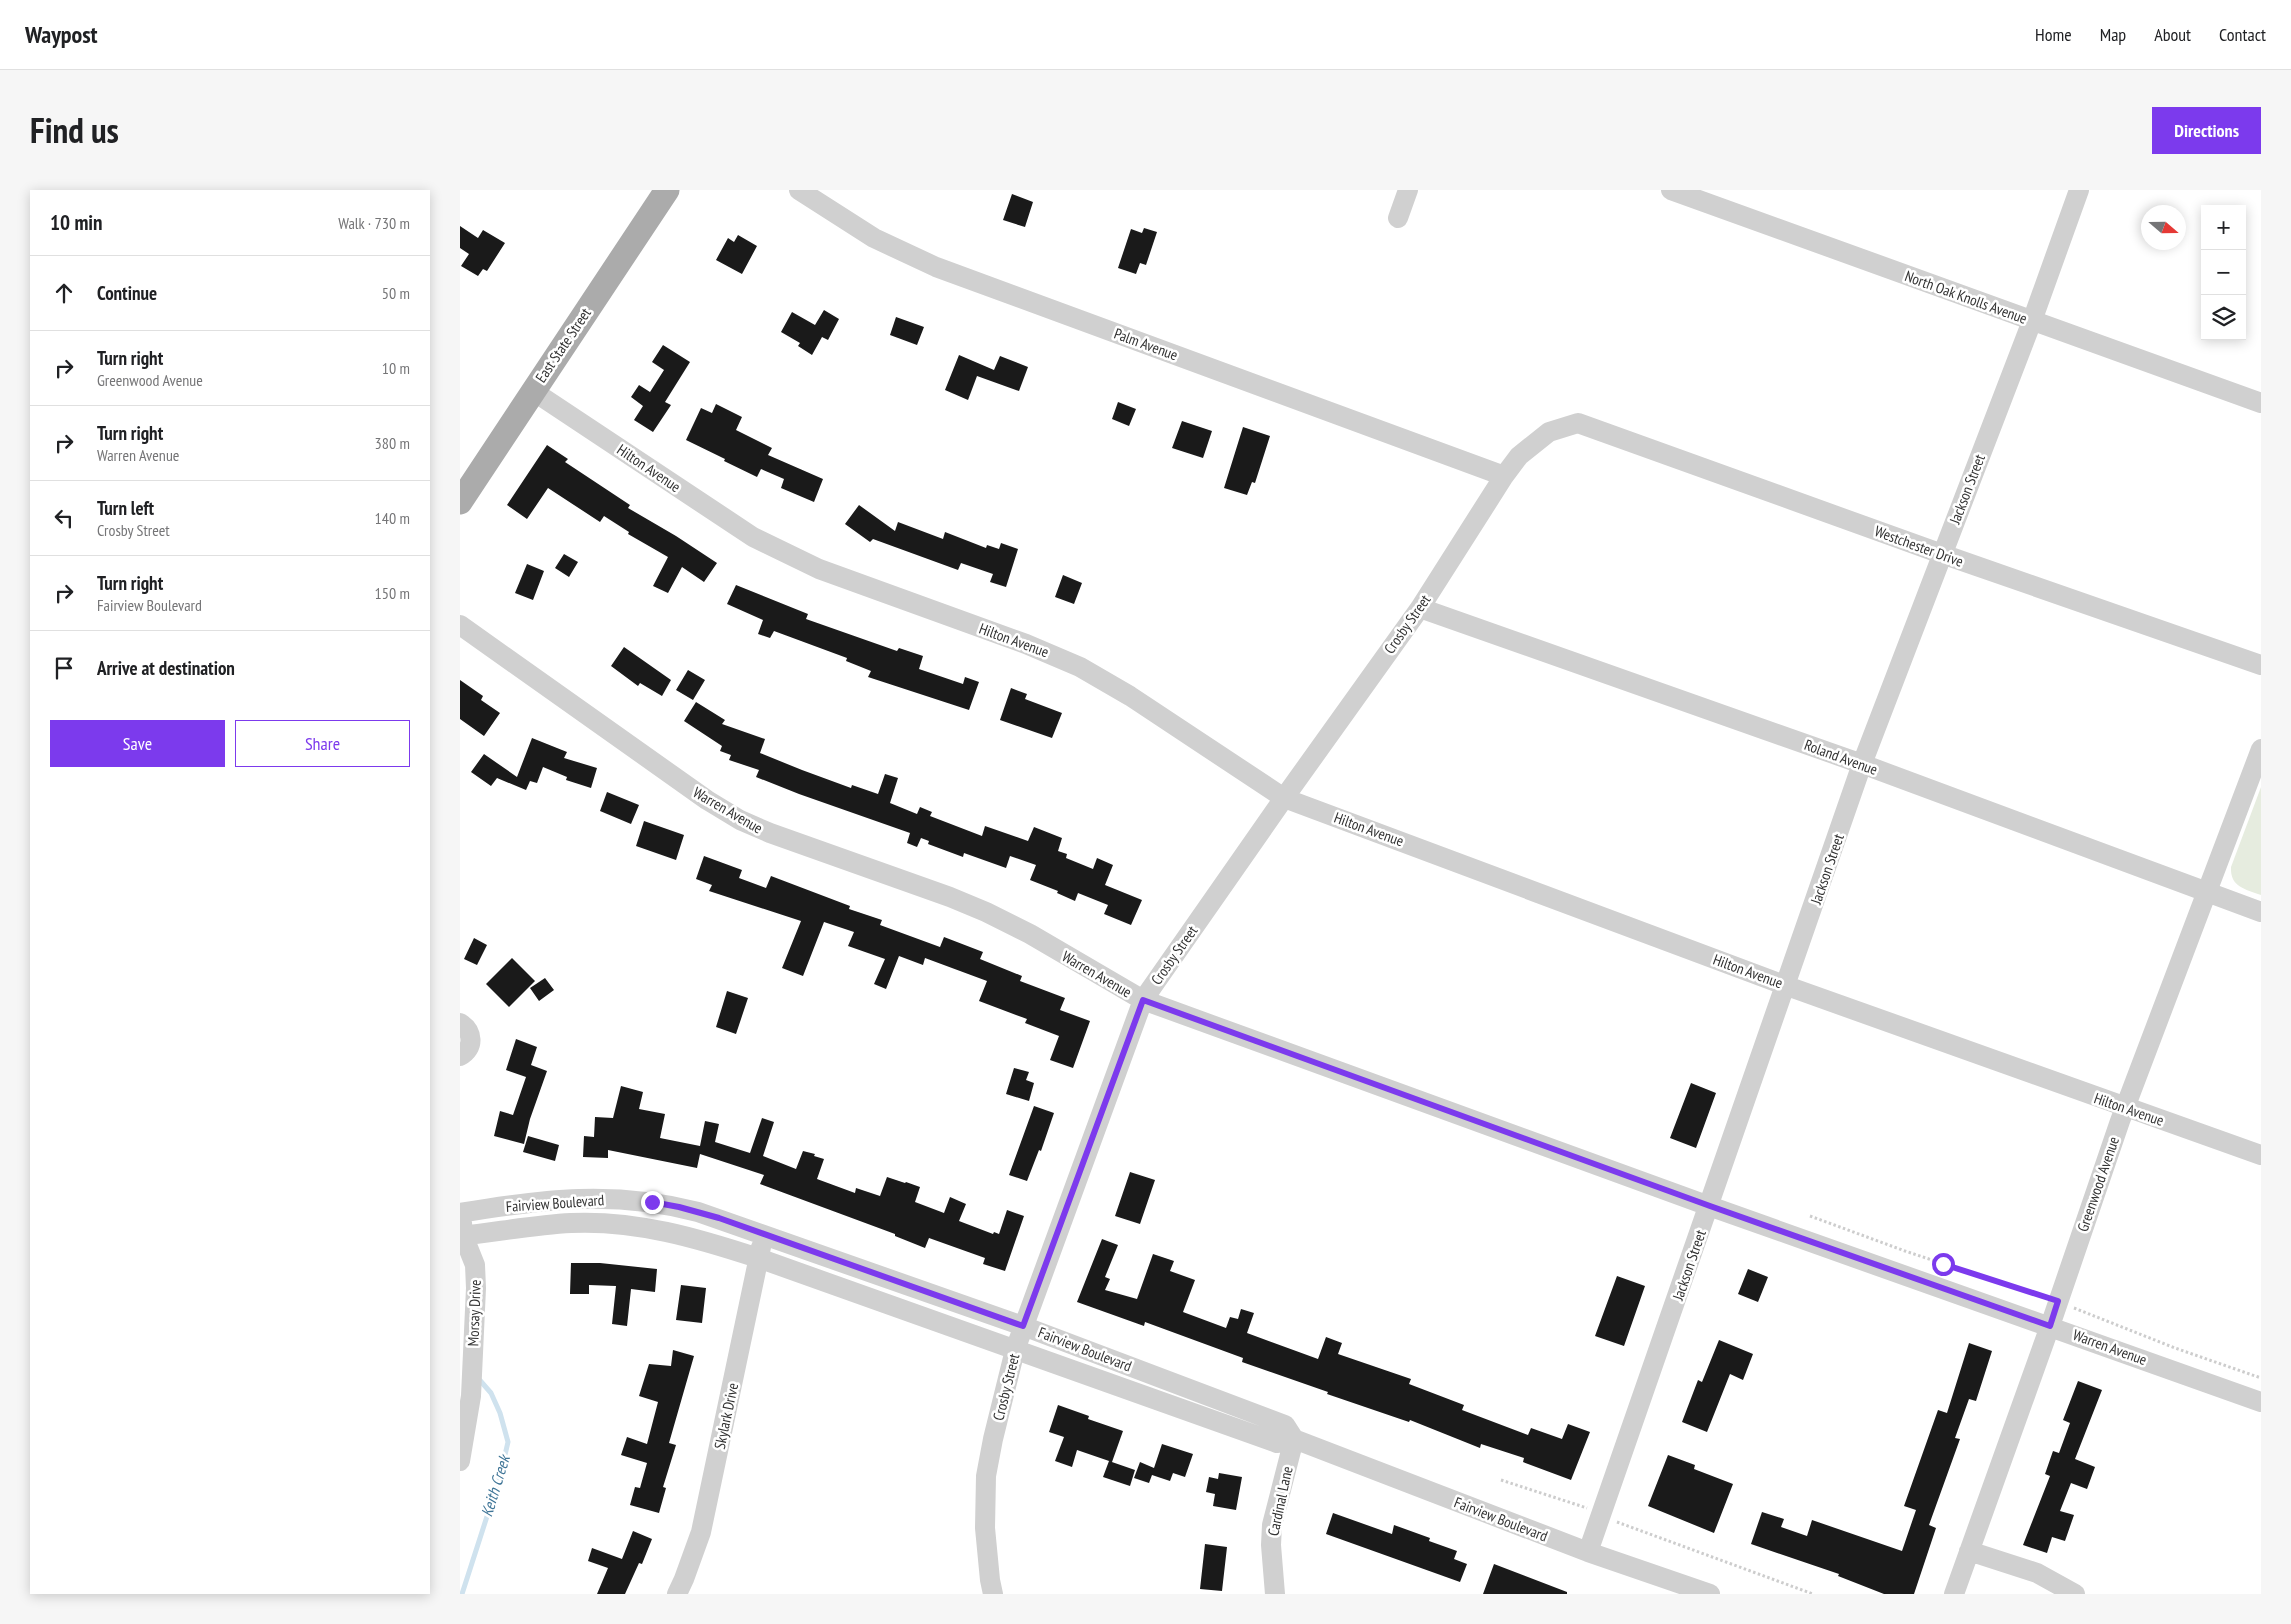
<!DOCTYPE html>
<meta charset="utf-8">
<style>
:root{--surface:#fff;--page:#f6f6f6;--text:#202124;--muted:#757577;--line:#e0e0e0;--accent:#7c3aed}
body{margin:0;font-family:"PT Sans Narrow",sans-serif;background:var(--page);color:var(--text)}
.controls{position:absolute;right:15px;top:15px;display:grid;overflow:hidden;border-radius:0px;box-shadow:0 2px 12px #0003}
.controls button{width:45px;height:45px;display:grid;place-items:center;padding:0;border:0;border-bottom:1px solid var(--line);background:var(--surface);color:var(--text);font:25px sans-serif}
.compass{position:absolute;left:1681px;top:15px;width:45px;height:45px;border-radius:50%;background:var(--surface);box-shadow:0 2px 12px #0003;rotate:110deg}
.stop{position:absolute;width:15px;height:15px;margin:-11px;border:4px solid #7c3aed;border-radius:50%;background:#fff}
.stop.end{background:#7c3aed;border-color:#fff;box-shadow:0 1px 5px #0008}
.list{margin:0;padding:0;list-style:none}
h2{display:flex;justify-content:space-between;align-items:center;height:65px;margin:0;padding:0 20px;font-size:21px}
h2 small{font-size:16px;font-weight:400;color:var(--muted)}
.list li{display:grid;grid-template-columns:32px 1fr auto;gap:15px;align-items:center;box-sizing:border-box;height:75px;padding:0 20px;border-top:1px solid var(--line)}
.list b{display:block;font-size:19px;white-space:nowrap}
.list p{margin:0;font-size:16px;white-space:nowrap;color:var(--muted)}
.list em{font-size:16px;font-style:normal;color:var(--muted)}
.actions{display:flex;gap:10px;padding:15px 20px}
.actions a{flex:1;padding:11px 0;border:1px solid var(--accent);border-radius:0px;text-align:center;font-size:18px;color:var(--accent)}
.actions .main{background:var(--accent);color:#fff}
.icon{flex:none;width:28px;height:28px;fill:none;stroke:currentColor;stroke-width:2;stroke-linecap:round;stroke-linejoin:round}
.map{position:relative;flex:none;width:1801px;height:1404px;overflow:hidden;border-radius:0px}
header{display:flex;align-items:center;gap:30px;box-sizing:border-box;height:70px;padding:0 25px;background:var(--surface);border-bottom:1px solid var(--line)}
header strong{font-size:24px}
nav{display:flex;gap:28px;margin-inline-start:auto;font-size:18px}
.intro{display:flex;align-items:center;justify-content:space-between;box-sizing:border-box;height:120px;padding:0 30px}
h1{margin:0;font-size:35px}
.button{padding:12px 22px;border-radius:0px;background:var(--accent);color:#fff;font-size:18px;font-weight:700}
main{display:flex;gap:30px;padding:0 30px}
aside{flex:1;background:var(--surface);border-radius:0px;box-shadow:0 2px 12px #0003}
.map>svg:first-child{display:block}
.green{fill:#e6ecdf}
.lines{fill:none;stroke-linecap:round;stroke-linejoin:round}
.stream{stroke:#cfe2ee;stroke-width:5}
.building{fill:#1a1a1a}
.path{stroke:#cdcdcd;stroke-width:3;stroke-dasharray:2.5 2.5;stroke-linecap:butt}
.minor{stroke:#d0d0d0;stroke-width:20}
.major{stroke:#ababab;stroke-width:25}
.route{stroke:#7c3aed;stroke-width:6}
.labels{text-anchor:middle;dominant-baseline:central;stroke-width:5;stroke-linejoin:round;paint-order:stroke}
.street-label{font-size:15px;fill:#333;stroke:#fff}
.water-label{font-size:16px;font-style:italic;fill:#3f7597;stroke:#fff}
</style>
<header>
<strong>Waypost</strong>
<nav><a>Home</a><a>Map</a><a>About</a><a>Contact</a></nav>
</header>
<div class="intro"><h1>Find us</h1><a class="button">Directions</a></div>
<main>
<aside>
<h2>10 min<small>Walk · 730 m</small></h2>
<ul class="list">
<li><svg class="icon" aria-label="ahead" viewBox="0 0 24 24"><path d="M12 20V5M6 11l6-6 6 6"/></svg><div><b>Continue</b></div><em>50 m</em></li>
<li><svg class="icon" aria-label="right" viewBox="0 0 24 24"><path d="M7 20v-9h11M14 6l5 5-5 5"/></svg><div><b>Turn right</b><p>Greenwood Avenue</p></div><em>10 m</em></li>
<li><svg class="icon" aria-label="right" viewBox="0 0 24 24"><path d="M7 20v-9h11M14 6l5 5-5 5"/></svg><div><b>Turn right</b><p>Warren Avenue</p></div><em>380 m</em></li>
<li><svg class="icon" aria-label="left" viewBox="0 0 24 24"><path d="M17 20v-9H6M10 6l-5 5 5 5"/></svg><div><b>Turn left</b><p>Crosby Street</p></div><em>140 m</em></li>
<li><svg class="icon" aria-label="right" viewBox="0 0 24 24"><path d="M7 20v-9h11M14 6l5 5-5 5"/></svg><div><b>Turn right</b><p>Fairview Boulevard</p></div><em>150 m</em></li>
<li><svg class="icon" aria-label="arrive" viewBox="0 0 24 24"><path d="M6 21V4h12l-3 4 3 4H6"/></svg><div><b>Arrive at destination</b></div></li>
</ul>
<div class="actions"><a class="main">Save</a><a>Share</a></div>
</aside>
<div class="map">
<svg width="1801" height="1404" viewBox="0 0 1801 1404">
<rect width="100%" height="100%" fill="#fff"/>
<!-- green -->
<path class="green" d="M 1801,597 L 1801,705 C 1785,699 1770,697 1771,677 Z"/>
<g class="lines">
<!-- stream -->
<path class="stream" d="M 2,1404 L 40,1286 L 48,1252 L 40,1223 L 31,1203 L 17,1187"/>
</g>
<!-- building -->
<path class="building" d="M 552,4 L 573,12 L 565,37 L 543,30 Z
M 0,36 L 18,48 L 23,40 L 45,53 L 27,81 L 23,79 L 18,86 L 1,76 L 9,64 L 0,58 Z
M 684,38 L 697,42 L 686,75 L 680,73 L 676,84 L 658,78 L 671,39 L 682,43 Z
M 278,45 L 297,56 L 282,84 L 256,70 L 268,48 L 274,52 Z
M 364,120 L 379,129 L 368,150 L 362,147 L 352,165 L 338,156 L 340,153 L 321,142 L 332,122 L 355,135 Z
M 436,127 L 464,137 L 457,155 L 430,145 Z
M 203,155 L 230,172 L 205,212 L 211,215 L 193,242 L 174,230 L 183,216 L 171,207 L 179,195 L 190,202 L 204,180 L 192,172 Z
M 499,165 L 534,180 L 540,166 L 568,177 L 559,201 L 517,186 L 508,210 L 485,200 Z
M 658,212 L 676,219 L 669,236 L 652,229 Z
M 256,214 L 282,227 L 276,240 L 312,258 L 308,265 L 363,289 L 354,312 L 321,298 L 324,289 L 301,279 L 297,287 L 264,271 L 265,269 L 226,250 L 241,218 L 252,223 Z
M 722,231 L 752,241 L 743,268 L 712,258 Z
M 783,237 L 810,246 L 795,293 L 792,292 L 787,305 L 764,298 Z
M 87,255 L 108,269 L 105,272 L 170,315 L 168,318 L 216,346 L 257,373 L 244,392 L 222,377 L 208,403 L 193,396 L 208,367 L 168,344 L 169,342 L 144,326 L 140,332 L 88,298 L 67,329 L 47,315 Z
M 399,315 L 435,341 L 438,332 L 483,349 L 485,342 L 526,358 L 527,355 L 539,359 L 541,353 L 558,359 L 546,397 L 530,392 L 533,384 L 501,373 L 498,380 L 413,349 L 410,352 L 385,334 Z
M 104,364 L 118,372 L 109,387 L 95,378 Z
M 67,374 L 84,381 L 73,410 L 55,403 Z
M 603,385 L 622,393 L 614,414 L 595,407 Z
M 276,395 L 348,424 L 346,429 L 437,461 L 439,458 L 463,466 L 459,479 L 503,494 L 505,487 L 519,492 L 509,520 L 408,487 L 411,481 L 386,471 L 387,468 L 314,441 L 310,448 L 298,444 L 303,430 L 267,414 Z
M 164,457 L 211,490 L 202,506 L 180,493 L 178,496 L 151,476 Z
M 228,480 L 245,490 L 233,510 L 216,500 Z
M 0,490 L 23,506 L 21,510 L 40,523 L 24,546 L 0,529 Z
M 551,498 L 567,504 L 565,509 L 602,523 L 592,548 L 540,530 Z
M 236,512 L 265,530 L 262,534 L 305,549 L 300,563 L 342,580 L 391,598 L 392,595 L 418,604 L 425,584 L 438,588 L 430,613 L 457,624 L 460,617 L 472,622 L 470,626 L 522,646 L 525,636 L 568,651 L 574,637 L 602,648 L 598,661 L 607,664 L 606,668 L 633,679 L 637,668 L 653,675 L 645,695 L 682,710 L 671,735 L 644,724 L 648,715 L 618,703 L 615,711 L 597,703 L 598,701 L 570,690 L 576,675 L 550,666 L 546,678 L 504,663 L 503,667 L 468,654 L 469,651 L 461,648 L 457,657 L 447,653 L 450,643 L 339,604 L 296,587 L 299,580 L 269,570 L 271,565 L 260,561 L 262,556 L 224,531 Z
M 72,548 L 107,562 L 104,568 L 137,578 L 131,598 L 106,590 L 107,587 L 83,577 L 77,593 L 70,591 L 66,600 L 37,588 L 31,596 L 11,582 L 24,564 L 57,587 Z
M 147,602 L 179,615 L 171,634 L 140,621 Z
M 184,631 L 224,645 L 216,670 L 176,656 Z
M 244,666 L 282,680 L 279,688 L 306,698 L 311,686 L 390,716 L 389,719 L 422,730 L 420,735 L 480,757 L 484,747 L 523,762 L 520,769 L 562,786 L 560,791 L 605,808 L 600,820 L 630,831 L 613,878 L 590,870 L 599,846 L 565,833 L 567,829 L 519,811 L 527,791 L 465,768 L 463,775 L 439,766 L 426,799 L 414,794 L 425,769 L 388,756 L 394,742 L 364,732 L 343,786 L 322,778 L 341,731 L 249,701 L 252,695 L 236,689 Z
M 14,748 L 27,755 L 17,775 L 4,769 Z
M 52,768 L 75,791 L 49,817 L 26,794 Z
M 85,788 L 94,800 L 79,811 L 70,798 Z
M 267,801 L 288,808 L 276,844 L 256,837 Z
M 56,849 L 77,857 L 71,875 L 87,881 L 70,929 L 64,954 L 34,946 L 40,921 L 53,925 L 66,887 L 46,880 Z
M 554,878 L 569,882 L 566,890 L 574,893 L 569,911 L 546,904 Z
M 1231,893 L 1256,903 L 1236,958 L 1210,948 Z
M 161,896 L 183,902 L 179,919 L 205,924 L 200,948 L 240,956 L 245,931 L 259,934 L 255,952 L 290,963 L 302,928 L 314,932 L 303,966 L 336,979 L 343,961 L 355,964 L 354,966 L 364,969 L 357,989 L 395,1003 L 396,998 L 420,1006 L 427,987 L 445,993 L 446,992 L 460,997 L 455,1012 L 484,1023 L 490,1007 L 506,1014 L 499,1031 L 533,1044 L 534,1042 L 539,1044 L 547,1020 L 564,1026 L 545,1081 L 523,1074 L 525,1068 L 469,1048 L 465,1058 L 435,1046 L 435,1044 L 300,994 L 304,985 L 240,964 L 237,978 L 148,960 L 148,968 L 123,967 L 124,946 L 134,947 L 135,927 L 153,928 Z
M 574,916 L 594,923 L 581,961 L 579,960 L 567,991 L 549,985 Z
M 68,946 L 99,955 L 95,971 L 63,962 Z
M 670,982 L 695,990 L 680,1034 L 655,1026 Z
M 642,1049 L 658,1055 L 645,1087 L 650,1089 L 645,1100 L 677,1109 L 693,1064 L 714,1071 L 710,1081 L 735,1090 L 723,1122 L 766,1138 L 770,1127 L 778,1129 L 781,1119 L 794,1123 L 787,1143 L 858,1169 L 866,1147 L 882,1153 L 878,1164 L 951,1189 L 949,1194 L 1004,1215 L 1002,1220 L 1068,1245 L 1071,1238 L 1102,1249 L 1108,1234 L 1130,1242 L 1111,1290 L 1063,1272 L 1064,1268 L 1021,1254 L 1020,1258 L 950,1230 L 949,1232 L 867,1204 L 868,1202 L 782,1172 L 783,1168 L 685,1132 L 684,1136 L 617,1112 Z
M 111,1073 L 140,1073 L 197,1079 L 195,1102 L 171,1099 L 167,1136 L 152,1134 L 156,1096 L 129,1095 L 129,1104 L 110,1104 Z
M 1288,1079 L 1308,1087 L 1298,1112 L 1278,1104 Z
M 1157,1086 L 1185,1096 L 1164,1156 L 1135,1146 Z
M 221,1095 L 246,1098 L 242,1133 L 216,1130 Z
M 1259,1150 L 1293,1164 L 1283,1190 L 1270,1184 L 1247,1242 L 1222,1232 L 1238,1190 L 1242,1192 Z
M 1509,1153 L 1532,1161 L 1516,1211 L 1509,1209 L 1495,1248 L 1500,1249 L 1469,1335 L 1476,1338 L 1454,1404 L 1424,1404 L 1378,1386 L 1379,1384 L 1291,1354 L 1302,1322 L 1324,1329 L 1321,1337 L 1347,1346 L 1352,1330 L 1442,1361 L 1456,1320 L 1444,1316 L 1478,1220 L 1487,1223 Z
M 213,1160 L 234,1166 L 209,1253 L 216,1255 L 203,1297 L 206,1298 L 199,1323 L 170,1315 L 175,1297 L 180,1298 L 187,1273 L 161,1265 L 167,1247 L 187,1254 L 198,1212 L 179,1206 L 189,1174 L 211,1176 Z
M 1618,1191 L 1642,1200 L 1615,1269 L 1635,1277 L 1627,1299 L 1611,1293 L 1600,1321 L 1614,1325 L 1605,1351 L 1592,1347 L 1587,1363 L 1563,1355 L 1590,1286 L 1585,1284 L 1593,1261 L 1599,1263 L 1610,1233 L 1603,1230 Z
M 598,1215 L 629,1226 L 628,1229 L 663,1241 L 652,1272 L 617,1260 L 612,1277 L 595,1271 L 604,1247 L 589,1242 Z
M 702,1254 L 733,1264 L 725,1287 L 713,1283 L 710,1291 L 692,1285 L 689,1293 L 674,1288 L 680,1272 L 694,1278 Z
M 1208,1265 L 1235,1275 L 1234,1279 L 1273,1294 L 1254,1343 L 1188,1316 Z
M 649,1271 L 675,1280 L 670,1296 L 643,1287 Z
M 759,1283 L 782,1287 L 776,1320 L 753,1316 L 755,1304 L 746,1302 L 749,1287 L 758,1289 Z
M 873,1323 L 932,1344 L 934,1335 L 970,1348 L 969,1351 L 997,1361 L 994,1369 L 1007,1374 L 1000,1392 L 866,1344 Z
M 173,1341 L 192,1349 L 182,1374 L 179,1373 L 165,1404 L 137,1404 L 148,1378 L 128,1371 L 132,1358 L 162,1369 Z
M 745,1354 L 767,1357 L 762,1401 L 740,1399 Z
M 1034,1374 L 1107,1402 L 1107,1404 L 1023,1404 Z"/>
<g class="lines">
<!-- path -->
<path class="path" d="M 1350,1026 L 1445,1061 L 1583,1107
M 1614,1118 L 1715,1158 L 1801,1188
M 1041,1290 L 1127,1318
M 1157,1332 L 1353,1404"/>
<!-- minor -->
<path class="minor" d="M 339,0 L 414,48 L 476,77 L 1044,286
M 1211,0 L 1801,213
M 938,28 L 948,0
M 73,201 L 293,347 L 359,379 L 566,454 L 620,477 L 670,506 L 824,608 L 1327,796 L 1801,965
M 960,418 L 1402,574 L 1801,722
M 0,435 L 247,610 L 280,630 L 310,643 L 490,707 L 526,722 L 570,744 L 683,810 L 1249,1016 L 1801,1212
M 0,833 C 13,841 15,858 0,866
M 0,1023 C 84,1009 154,1000 238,1022 L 563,1136 L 825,1235 L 834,1249
M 0,1046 C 37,1042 74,1035 111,1033 C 176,1030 237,1048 298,1068 L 817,1253 L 834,1249 L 1128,1362 L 1250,1404
M 0,1271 L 11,1206 L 16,1098 L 15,1075 L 3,1045 L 2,1033
M 1509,1361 L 1577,1383 L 1615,1404
M 1128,1362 L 1402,574 L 1572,131 L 1619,0
M 217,1404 L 224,1389 L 241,1342 L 301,1057
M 533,1404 L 530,1390 L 525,1338 L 526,1286 L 533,1249 L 555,1160 L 683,810 L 824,608 L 960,418 L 1044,286 L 1059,266 L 1089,242 L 1118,233 L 1482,364 L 1801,475
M 815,1404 L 811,1355 L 812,1335 L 834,1249
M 1494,1404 L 1590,1136 L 1660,931 L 1801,559"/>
<!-- major -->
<path class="major" d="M 0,312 L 207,0"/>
</g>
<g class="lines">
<!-- route -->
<path class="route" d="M 192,1012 L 219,1017 L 259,1028 L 563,1136 L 683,810 L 1250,1016 L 1590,1136 L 1598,1111 L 1483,1074"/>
</g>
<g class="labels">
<!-- street labels -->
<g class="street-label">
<text transform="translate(1506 107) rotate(20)">North Oak Knolls Avenue</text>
<text transform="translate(686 154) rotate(20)">Palm Avenue</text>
<text transform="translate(103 155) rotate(-56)">East State Street</text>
<text transform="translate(189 278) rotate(34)">Hilton Avenue</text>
<text transform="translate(1507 299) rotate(-69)">Jackson Street</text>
<text transform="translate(1459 356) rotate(20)">Westchester Drive</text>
<text transform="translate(947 434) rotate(-55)">Crosby Street</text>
<text transform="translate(554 450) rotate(20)">Hilton Avenue</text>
<text transform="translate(1381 567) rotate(20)">Roland Avenue</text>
<text transform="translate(268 620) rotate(30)">Warren Avenue</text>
<text transform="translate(909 639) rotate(20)">Hilton Avenue</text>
<text transform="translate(1367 679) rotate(-71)">Jackson Street</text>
<text transform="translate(714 765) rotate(-55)">Crosby Street</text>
<text transform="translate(1288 781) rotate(20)">Hilton Avenue</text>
<text transform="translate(637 784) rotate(30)">Warren Avenue</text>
<text transform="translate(1669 919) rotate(19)">Hilton Avenue</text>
<text transform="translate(1638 994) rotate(-71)">Greenwood Avenue</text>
<text transform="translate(95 1013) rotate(-4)">Fairview Boulevard</text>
<text transform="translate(1229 1075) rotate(-71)">Jackson Street</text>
<text transform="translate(14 1123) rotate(-88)">Morsay Drive</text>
<text transform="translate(1650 1157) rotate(20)">Warren Avenue</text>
<text transform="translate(625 1159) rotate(21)">Fairview Boulevard</text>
<text transform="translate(546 1197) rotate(-76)">Crosby Street</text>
<text transform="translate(266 1226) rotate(-78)">Skylark Drive</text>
<text transform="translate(820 1311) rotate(-78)">Cardinal Lane</text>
<text transform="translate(1041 1329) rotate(21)">Fairview Boulevard</text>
</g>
<!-- water labels -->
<g class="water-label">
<text transform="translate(35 1296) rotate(-73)">Keith Creek</text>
</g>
</g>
</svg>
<div class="controls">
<button>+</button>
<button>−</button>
<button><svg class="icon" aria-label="layers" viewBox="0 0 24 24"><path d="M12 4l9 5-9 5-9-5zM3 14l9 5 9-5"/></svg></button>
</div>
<svg class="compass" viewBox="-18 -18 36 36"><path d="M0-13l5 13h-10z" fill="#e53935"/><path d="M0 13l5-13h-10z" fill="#757577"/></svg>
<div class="stop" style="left:1483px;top:1074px"></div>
<div class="stop end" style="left:192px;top:1012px"></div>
</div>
</main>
